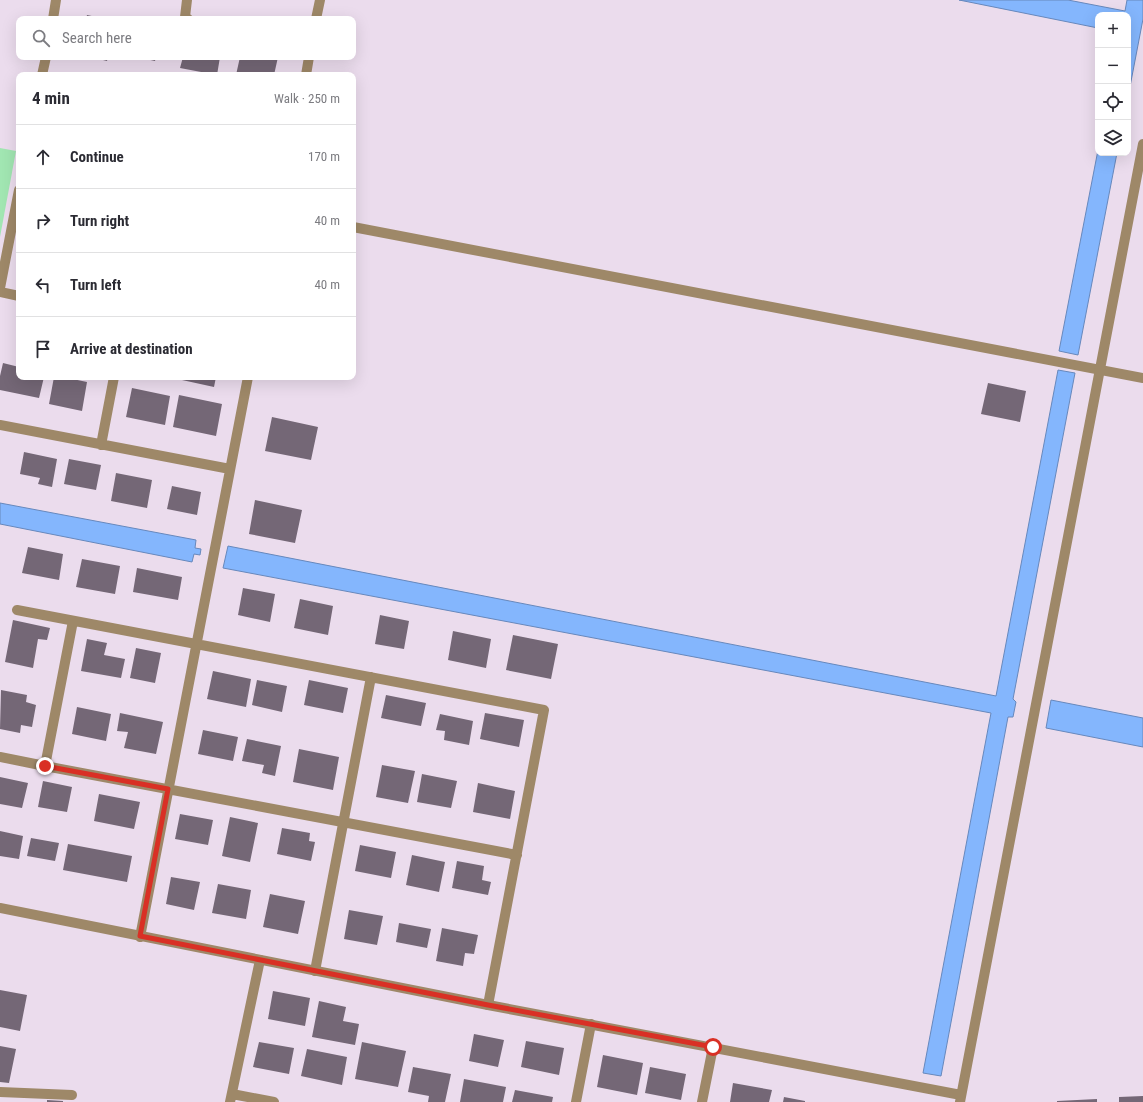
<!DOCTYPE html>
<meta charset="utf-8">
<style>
:root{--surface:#fff;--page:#f7f7f7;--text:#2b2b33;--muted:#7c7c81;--line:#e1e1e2}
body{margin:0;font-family:"Roboto Condensed",sans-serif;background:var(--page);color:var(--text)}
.controls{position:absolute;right:12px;top:12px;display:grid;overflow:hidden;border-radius:8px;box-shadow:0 4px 16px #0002}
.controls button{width:36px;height:36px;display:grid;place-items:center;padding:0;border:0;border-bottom:1px solid var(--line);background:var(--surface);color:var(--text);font:20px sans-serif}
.stop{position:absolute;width:12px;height:12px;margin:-9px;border:3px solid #d93025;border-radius:50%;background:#fff}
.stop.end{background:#d93025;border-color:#fff;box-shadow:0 1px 4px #0008}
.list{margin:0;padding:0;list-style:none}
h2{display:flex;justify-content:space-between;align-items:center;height:52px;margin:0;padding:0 16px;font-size:17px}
h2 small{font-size:13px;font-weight:400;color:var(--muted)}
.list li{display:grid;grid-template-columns:26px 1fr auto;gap:12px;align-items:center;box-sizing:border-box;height:64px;padding:0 16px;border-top:1px solid var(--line)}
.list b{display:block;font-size:15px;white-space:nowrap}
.list em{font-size:13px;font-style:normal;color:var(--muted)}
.icon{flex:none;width:22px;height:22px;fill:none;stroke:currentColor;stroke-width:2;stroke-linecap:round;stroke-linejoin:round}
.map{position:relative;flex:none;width:1143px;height:1102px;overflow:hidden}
.search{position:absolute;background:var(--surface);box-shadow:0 4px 16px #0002;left:16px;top:16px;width:340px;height:44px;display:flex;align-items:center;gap:10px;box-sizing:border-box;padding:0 14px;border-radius:8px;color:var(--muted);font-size:15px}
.panel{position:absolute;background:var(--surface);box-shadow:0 4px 16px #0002;left:16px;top:72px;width:340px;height:308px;border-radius:8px}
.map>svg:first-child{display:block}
.green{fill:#a1e6b2}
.water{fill:#84b6fd;stroke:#6788bc}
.building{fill:#746776}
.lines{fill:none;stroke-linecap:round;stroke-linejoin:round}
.minor{stroke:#9e8868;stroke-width:10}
.tertiary{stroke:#9e8868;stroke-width:10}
.route{stroke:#d93025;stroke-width:5}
</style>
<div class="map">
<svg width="1143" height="1102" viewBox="0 0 1143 1102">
<rect width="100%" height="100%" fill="#ebdced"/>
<!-- green -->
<path class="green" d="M 0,148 L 16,151 L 0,237 Z"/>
<!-- water -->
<path class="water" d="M 959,0 L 1068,0 L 1125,11 L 1127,0 L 1143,0 L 1143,19 L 1128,97 L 1128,15 L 1098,15 L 1098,28 Z
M 1098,150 L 1098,153 L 1117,153 L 1078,355 L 1059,351 Z
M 1058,370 L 1075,373 L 1013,699 L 1016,702 L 1013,717 L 1008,717 L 941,1076 L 923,1073 L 991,713 L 223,568 L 228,546 L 996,696 Z
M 0,503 L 196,540 L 195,548 L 201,549 L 200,555 L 194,554 L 192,562 L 0,524 Z
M 1051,700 L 1143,718 L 1143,747 L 1046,728 Z"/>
<!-- building -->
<path class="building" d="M 87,15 L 101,18 L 101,19 L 86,19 Z
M 91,57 L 108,57 L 107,61 Z
M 137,57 L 156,57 L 155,61 Z
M 183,57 L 220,57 L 217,75 L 180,68 Z
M 240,57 L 278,57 L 274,75 L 236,75 Z
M 3,363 L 19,367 L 19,377 L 44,377 L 39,398 L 0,390 L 0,376 Z
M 54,377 L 63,377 L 87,382 L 82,411 L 49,404 Z
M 183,377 L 216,377 L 214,387 L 182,380 Z
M 988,383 L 1026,391 L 1020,422 L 981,414 Z
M 132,388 L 170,396 L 165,425 L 126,417 Z
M 179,395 L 222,404 L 216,436 L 173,427 Z
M 272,417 L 318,427 L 311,460 L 265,451 Z
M 24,452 L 57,459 L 52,487 L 38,484 L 40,478 L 20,474 Z
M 69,459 L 101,465 L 96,490 L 64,484 Z
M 116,473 L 152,480 L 147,508 L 111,501 Z
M 172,486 L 201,492 L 197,515 L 167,509 Z
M 255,500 L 302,510 L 295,543 L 249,534 Z
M 28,547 L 63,554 L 59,580 L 22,573 Z
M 82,559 L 120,566 L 115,594 L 76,587 Z
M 137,568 L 182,577 L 178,600 L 133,592 Z
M 243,588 L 275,594 L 270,622 L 238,615 Z
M 300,599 L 333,606 L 328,635 L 294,628 Z
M 380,615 L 409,621 L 404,649 L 375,644 Z
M 13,620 L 50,628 L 47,640 L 38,639 L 33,668 L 5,662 Z
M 453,631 L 491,639 L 486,668 L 448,660 Z
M 513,635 L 558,644 L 551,679 L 506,670 Z
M 87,639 L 107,643 L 104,655 L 125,659 L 121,678 L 81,671 Z
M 136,648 L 161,653 L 155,683 L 130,678 Z
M 213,671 L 251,679 L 246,707 L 207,699 Z
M 257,680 L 287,686 L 282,712 L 252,705 Z
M 309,680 L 348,688 L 343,713 L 304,705 Z
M 1,690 L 27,695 L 26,702 L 36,705 L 32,727 L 21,725 L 20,733 L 0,729 Z
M 386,695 L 426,703 L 421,726 L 381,718 Z
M 77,707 L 111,714 L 106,741 L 72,734 Z
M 120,713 L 163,722 L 156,754 L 124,748 L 128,732 L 117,731 Z
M 485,713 L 524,720 L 519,747 L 480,739 Z
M 440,714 L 473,721 L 469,745 L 444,740 L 445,731 L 436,730 Z
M 203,730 L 238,737 L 233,761 L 198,754 Z
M 247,739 L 281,746 L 275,776 L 262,773 L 264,765 L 242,761 Z
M 299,749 L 339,757 L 333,790 L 293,782 Z
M 382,765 L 415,771 L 408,803 L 376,797 Z
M 422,774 L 457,781 L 451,808 L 417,802 Z
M 0,777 L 28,783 L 22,808 L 0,804 Z
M 43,781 L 72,787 L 67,812 L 38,807 Z
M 478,783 L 515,791 L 510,819 L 473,812 Z
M 99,794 L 140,802 L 134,829 L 94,821 Z
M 180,814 L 213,820 L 208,845 L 175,839 Z
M 230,817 L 258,823 L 250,862 L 222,856 Z
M 282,828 L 310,833 L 309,841 L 315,842 L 311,861 L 277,854 Z
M 0,831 L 23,836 L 19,859 L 0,856 Z
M 31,838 L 59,843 L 55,861 L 27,856 Z
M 68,844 L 132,856 L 127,882 L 63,870 Z
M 360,845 L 396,852 L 391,878 L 355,871 Z
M 412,855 L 445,862 L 439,892 L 406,885 Z
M 457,861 L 484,866 L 482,880 L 491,882 L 488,895 L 452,888 Z
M 171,877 L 200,882 L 194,910 L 166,904 Z
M 218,884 L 251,890 L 246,919 L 212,913 Z
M 270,894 L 305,901 L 298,934 L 263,927 Z
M 349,910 L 383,916 L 377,945 L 344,939 Z
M 399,923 L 431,929 L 427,948 L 396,942 Z
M 442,928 L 478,935 L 474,954 L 465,953 L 463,966 L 436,961 Z
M 0,990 L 27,995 L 20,1031 L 0,1027 Z
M 273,991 L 310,998 L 305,1026 L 268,1019 Z
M 319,1001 L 346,1007 L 343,1021 L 359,1024 L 355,1045 L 312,1037 Z
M 474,1034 L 504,1040 L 498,1067 L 469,1061 Z
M 526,1041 L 564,1048 L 559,1075 L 521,1067 Z
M 259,1042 L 294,1048 L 289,1074 L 253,1067 Z
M 362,1042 L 406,1051 L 398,1087 L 355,1079 Z
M 0,1046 L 16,1049 L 9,1083 L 0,1082 Z
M 307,1049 L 347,1057 L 342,1085 L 301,1076 Z
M 603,1055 L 643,1063 L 637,1095 L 597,1087 Z
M 413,1067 L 451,1074 L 445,1102 L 428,1102 L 429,1096 L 408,1092 Z
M 650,1067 L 686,1074 L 681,1100 L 645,1093 Z
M 464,1079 L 506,1087 L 503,1102 L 460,1102 Z
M 733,1083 L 772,1090 L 769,1102 L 730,1102 Z
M 515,1090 L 553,1097 L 552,1102 L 512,1102 Z
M 1143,1096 L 1143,1102 L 1119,1102 L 1119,1097 Z
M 784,1097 L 805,1101 L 805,1102 L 783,1102 Z
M 1097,1099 L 1097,1102 L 1057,1102 L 1057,1101 Z
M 47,1100 L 63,1101 L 63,1102 L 47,1102 Z"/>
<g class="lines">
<!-- minor -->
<path class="minor" d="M 187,0 L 185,17 L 188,19
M 53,19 L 56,0
M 316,19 L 320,0
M 42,75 L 46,57
M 306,75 L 309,57
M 353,227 L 1143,378
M 0,288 L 19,190
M 0,292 L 19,296
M 0,425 L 230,469
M 101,445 L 114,377
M 17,610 L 544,710 L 488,1005
M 73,621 L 45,766 L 517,855
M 0,757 L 45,766
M 140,937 L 248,377
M 315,971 L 371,677
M 0,1092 L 72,1095
M 232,1094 L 274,1102
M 230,1102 L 260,960
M 576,1102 L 591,1024
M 702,1102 L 713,1047"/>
<!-- tertiary -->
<path class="tertiary" d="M 0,908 L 488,1005 L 961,1095
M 960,1102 L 1143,144"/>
</g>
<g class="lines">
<!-- route -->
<path class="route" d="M 45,766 L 168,789 L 140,936 L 488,1005 L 713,1047"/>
</g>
</svg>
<div class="controls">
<button>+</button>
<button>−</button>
<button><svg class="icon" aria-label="locate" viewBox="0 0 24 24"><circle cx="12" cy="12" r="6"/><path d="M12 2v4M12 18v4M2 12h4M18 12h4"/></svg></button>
<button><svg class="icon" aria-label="layers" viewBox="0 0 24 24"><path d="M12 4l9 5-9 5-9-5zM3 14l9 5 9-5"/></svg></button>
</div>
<div class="stop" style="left:713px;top:1047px"></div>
<div class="stop end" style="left:45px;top:766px"></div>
<div class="search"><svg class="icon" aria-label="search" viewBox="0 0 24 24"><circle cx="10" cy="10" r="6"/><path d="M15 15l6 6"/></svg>Search here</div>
<section class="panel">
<h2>4 min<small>Walk · 250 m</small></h2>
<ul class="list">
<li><svg class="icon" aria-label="ahead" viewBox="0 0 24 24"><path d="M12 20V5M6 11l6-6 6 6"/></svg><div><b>Continue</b></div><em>170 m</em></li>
<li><svg class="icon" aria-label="right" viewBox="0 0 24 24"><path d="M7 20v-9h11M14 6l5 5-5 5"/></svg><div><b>Turn right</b></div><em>40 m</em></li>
<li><svg class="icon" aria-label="left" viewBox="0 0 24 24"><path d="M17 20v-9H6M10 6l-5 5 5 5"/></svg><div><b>Turn left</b></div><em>40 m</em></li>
<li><svg class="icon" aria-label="arrive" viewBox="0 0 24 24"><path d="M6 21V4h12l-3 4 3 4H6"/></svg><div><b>Arrive at destination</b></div></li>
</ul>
</section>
</div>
